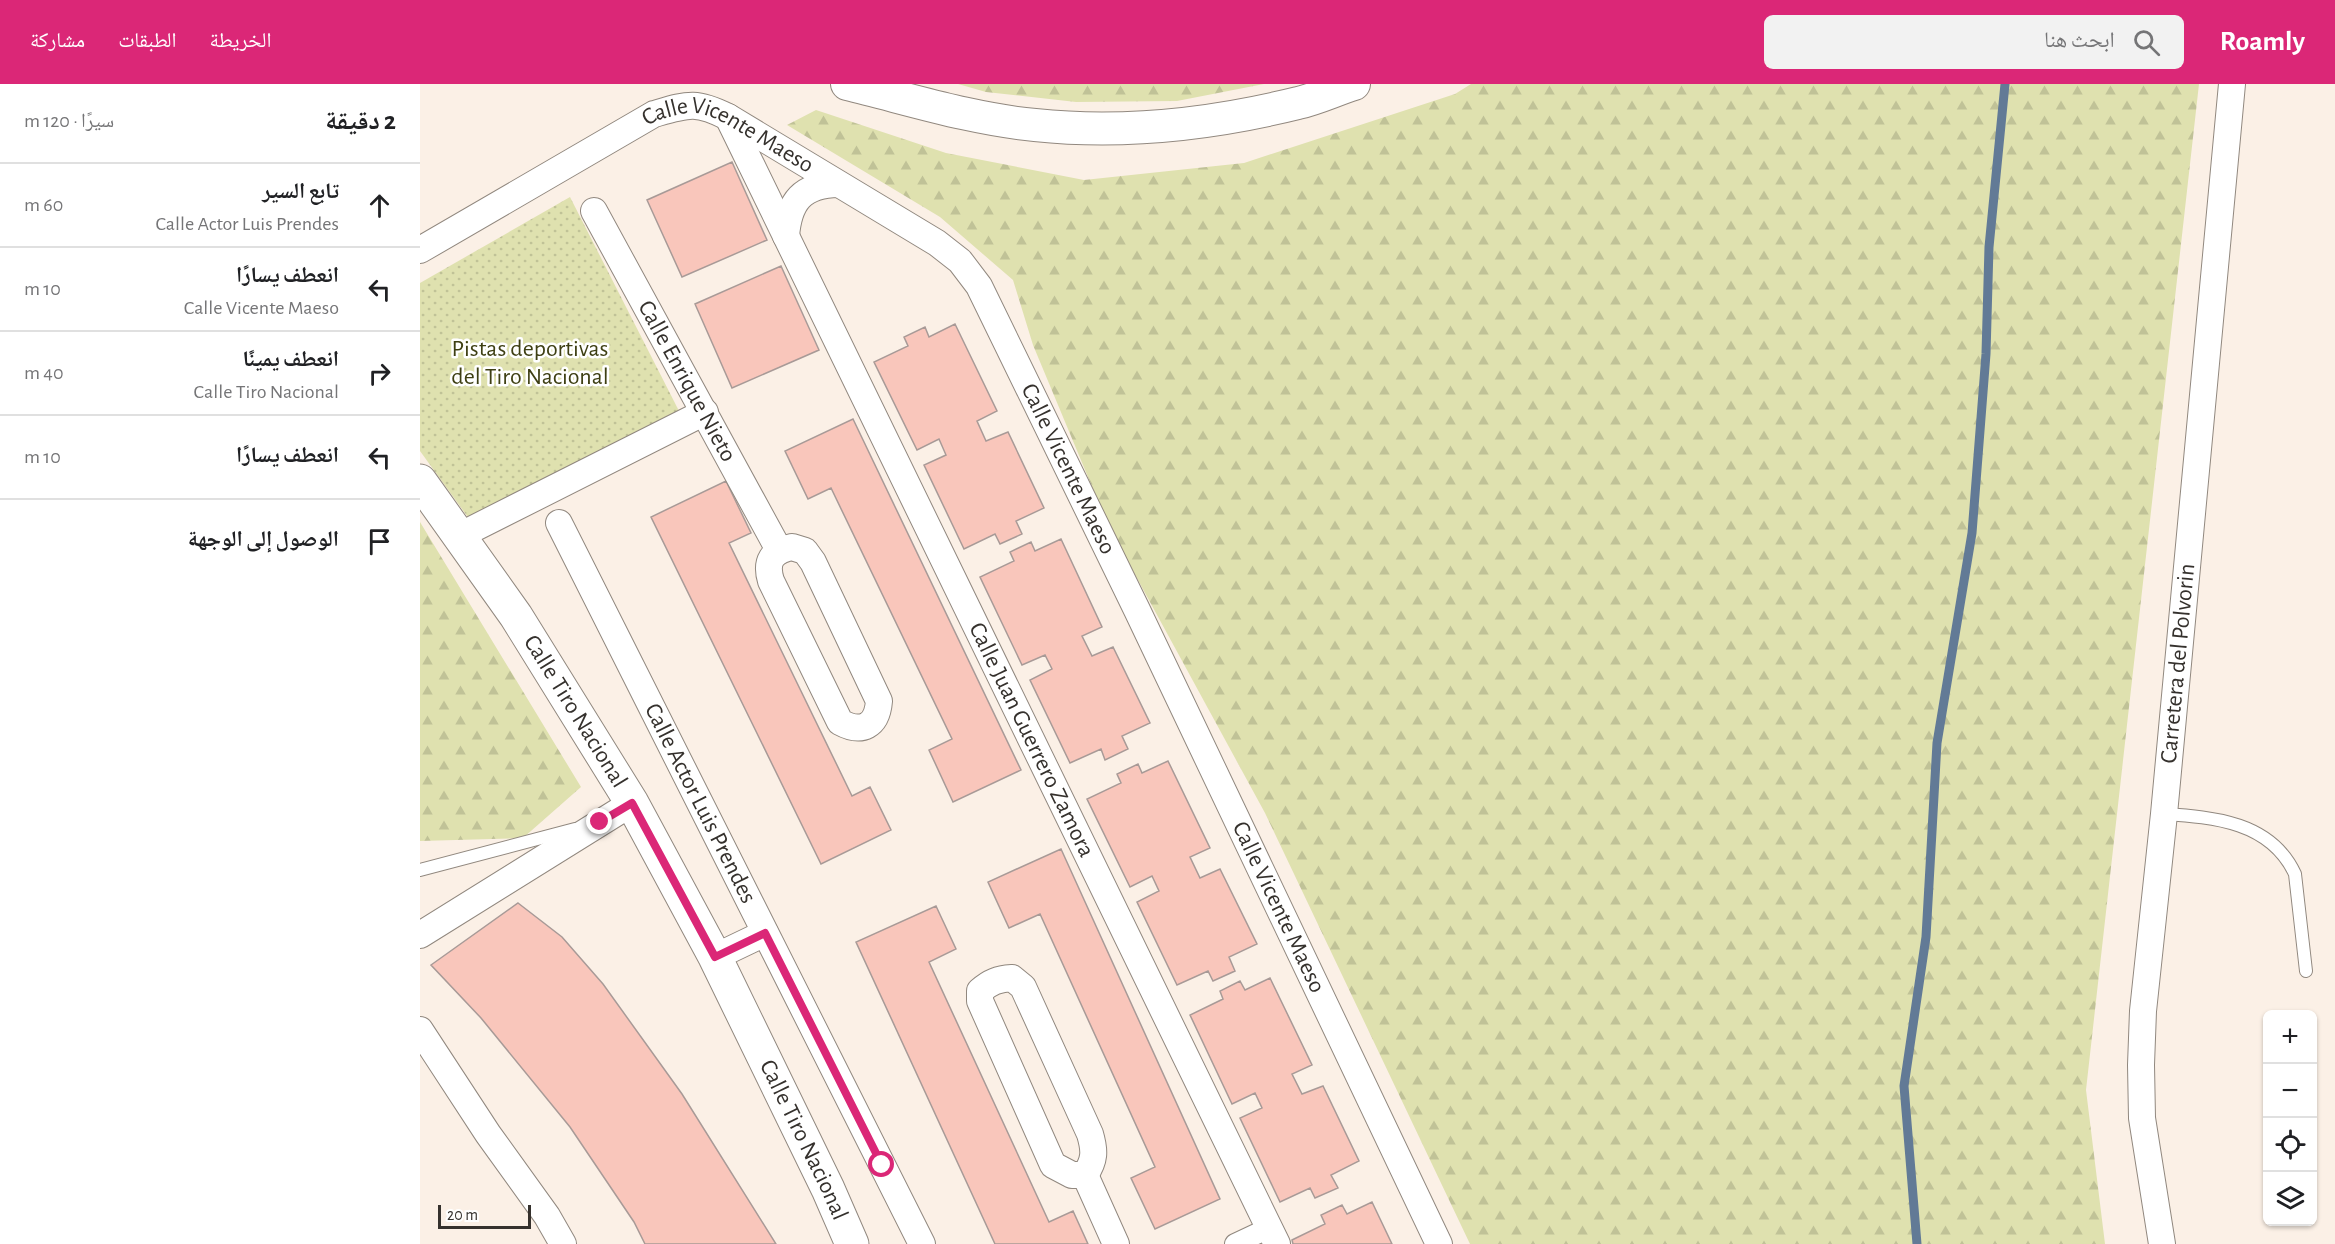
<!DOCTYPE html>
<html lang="ar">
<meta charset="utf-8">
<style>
:root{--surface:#fff;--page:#f2f2f2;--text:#202124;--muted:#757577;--line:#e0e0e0;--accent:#db2777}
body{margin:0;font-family:"Alegreya Sans","Noto Naskh Arabic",sans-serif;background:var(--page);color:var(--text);direction:rtl}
.controls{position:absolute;right:18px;bottom:18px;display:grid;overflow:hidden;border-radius:9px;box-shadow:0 2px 4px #0004}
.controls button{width:54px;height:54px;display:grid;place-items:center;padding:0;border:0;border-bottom:2px solid var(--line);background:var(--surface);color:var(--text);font:30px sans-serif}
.scale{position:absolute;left:18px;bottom:15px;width:93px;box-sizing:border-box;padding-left:6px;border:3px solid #35312d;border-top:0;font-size:16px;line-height:21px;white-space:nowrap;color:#35312d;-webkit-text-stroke:4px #fff;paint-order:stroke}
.stop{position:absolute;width:18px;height:18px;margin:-14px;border:4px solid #db2777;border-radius:50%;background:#fff}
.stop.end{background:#db2777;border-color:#fff;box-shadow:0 2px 6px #0008}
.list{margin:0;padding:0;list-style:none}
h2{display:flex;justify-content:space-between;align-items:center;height:78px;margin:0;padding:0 24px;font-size:26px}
h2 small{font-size:20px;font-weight:400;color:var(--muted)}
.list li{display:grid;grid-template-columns:39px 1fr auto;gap:18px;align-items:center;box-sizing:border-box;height:84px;padding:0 24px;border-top:2px solid var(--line)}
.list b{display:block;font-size:22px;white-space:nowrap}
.list p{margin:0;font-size:20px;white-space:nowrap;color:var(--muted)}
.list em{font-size:20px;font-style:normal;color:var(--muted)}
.icon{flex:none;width:33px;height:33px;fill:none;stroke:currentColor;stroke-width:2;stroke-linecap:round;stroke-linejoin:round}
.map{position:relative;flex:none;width:1915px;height:1160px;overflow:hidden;direction:ltr}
header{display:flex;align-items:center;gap:36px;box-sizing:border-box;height:84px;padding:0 30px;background:var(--accent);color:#fff}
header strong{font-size:28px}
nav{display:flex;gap:33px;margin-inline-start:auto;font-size:21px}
.search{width:420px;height:54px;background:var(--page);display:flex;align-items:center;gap:15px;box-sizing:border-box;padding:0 21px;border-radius:9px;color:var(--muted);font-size:22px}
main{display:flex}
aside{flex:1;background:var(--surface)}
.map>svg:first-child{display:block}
.forest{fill:url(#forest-firs)}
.park{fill:url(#park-dots)}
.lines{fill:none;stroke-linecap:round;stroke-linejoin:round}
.stream{stroke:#627a96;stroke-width:9}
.building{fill:#f9c6bb;stroke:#a89a97;stroke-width:1.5}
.service-casing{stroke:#91887f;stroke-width:14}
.pedestrian-casing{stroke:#91887f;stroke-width:22}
.minor-casing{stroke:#91887f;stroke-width:28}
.tertiary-casing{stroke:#91887f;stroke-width:34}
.secondary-casing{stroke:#91887f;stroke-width:35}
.service{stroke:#fff;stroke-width:12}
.pedestrian{stroke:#fff;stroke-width:20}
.minor{stroke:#fff;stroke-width:26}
.tertiary{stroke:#fff;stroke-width:32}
.secondary{stroke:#fff;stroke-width:33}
.route{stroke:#db2777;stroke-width:8}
.labels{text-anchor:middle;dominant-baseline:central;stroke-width:5;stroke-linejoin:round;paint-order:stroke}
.street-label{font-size:24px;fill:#35312d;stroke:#fff}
.park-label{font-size:24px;fill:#3e3f13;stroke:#fff}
</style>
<header>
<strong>Roamly</strong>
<div class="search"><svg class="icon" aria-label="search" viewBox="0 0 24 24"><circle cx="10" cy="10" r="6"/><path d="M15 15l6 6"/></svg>ابحث هنا</div>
<nav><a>الخريطة</a><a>الطبقات</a><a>مشاركة</a></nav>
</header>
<main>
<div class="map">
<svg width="1915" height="1160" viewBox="0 0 1915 1160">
<defs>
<pattern id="forest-firs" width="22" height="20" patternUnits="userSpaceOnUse" patternTransform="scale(1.5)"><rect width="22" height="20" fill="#dfe1af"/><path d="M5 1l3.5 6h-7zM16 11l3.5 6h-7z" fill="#c0c297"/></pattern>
<pattern id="park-dots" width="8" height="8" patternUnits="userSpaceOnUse" patternTransform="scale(1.5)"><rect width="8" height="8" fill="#dfe1af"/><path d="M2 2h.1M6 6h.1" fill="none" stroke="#c0c297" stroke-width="1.8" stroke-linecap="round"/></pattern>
</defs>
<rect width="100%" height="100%" fill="#fbf0e6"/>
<!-- forest -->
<path class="forest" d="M 538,0 L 844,0 L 757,17 L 656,18 L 566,8 Z
M 1051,0 L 1779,0 L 1666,1006 L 1685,1160 L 1050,1160 L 845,729 L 688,441 L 613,261 L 593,196 L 520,133 L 367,41 L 396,26 L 526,69 L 664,96 L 824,79 L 1035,10 Z
M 0,438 L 161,703 L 103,754 L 0,757 Z"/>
<!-- park -->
<path class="park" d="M 150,113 L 259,327 L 50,436 L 0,367 L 0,199 Z"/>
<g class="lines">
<!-- stream -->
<path class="stream" d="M 1497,1160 L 1484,1002 L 1506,853 L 1517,659 L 1552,449 L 1566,270 L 1569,163 L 1585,0"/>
</g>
<!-- building -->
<path class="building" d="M 312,78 L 347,156 L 262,193 L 227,116 Z
M 361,182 L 399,266 L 312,304 L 275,220 Z
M 535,240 L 577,327 L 557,337 L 566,357 L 588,348 L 624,424 L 596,437 L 602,450 L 580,460 L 575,450 L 544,465 L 504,381 L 526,371 L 519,355 L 497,366 L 454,278 L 488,262 L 484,253 L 505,243 L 509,253 Z
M 433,335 L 601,686 L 533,718 L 509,666 L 532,655 L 411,404 L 388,415 L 365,367 Z
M 306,397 L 331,449 L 309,459 L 432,712 L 450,703 L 471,746 L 401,780 L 231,433 Z
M 641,455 L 682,543 L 662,552 L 672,572 L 693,563 L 730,639 L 702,652 L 708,665 L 685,676 L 681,665 L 650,679 L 610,596 L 632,585 L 625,571 L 602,581 L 560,493 L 594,477 L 590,468 L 611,458 L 615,467 Z
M 748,677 L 790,764 L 770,773 L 780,794 L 800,785 L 837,860 L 809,873 L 815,887 L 793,897 L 788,887 L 757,901 L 717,818 L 739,807 L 732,792 L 710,803 L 667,715 L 701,699 L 697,690 L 718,680 L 722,689 Z
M 641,765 L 800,1115 L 735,1145 L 711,1094 L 735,1083 L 620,830 L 589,844 L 568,798 Z
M 98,819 L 142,853 L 183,900 L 262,1010 L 356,1160 L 225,1160 L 214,1138 L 150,1043 L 61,934 L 11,881 Z
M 516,822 L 536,865 L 509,878 L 629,1138 L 653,1127 L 668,1160 L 575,1160 L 436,858 Z
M 850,894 L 892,981 L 872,990 L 882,1010 L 903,1002 L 939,1077 L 911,1091 L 918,1104 L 895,1114 L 890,1104 L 860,1118 L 820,1034 L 842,1024 L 835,1009 L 812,1020 L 770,931 L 803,915 L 800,907 L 820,897 L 825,906 Z
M 952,1118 L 972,1160 L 873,1160 L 872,1156 L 905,1140 L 901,1131 L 922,1121 L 927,1130 Z"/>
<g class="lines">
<!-- service casing -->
<g class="service-casing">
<path id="service" d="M 1744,730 C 1794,733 1851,738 1875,790 L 1886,887
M 0,786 L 155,745"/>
</g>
<!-- pedestrian casing -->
<g class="pedestrian-casing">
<path id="pedestrian" d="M 815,1160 L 849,1144"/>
</g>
<!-- minor casing -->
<g class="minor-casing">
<g id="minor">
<path id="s1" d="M 308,33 L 857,1160"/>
<path id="s2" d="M 174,127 L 359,466"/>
<path d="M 366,152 C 369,117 382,101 418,100"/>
<path id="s3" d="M 0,166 L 234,30 C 269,20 276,17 308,33 L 517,159 L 540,177 L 559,202 L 717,526 L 1019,1160"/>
<path id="s4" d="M 139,439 L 502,1160"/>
<path d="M 39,452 L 285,328"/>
<path d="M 372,463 L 385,467 L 393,478 L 459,617 C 457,642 442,650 420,638 L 351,497 C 345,477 352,467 372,463 Z"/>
<path d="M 0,851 L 212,719"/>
<path d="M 295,873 L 345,849"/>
<path d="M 592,894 L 603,903 L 670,1050 C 675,1067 675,1076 665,1091 L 652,1091 L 633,1081 L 560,917 L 560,907 C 570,898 578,895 592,894 Z"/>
<path d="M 0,946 L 68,1050 L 127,1132 L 143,1160"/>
<path d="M 665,1091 L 696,1160"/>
<path id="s5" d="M 1742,1160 L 1722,1034 L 1721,981 L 1723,927 L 1744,730 L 1812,0"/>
</g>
</g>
<!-- tertiary casing -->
<g class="tertiary-casing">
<path id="tertiary" d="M 427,0 C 489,15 551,35 615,41 C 701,50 793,40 878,19 C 896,15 915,6 934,0"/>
</g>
<!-- secondary casing -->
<g class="secondary-casing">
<g id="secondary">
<path id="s6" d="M 0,397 L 96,532 L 212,719 L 295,873 L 408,1105 L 432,1160"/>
</g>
</g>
<!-- service -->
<use href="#service" class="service"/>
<!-- pedestrian -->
<use href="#pedestrian" class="pedestrian"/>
<!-- minor -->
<use href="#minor" class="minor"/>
<!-- tertiary -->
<use href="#tertiary" class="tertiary"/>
<!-- secondary -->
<use href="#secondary" class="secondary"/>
</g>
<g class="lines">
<!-- route -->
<path class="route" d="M 180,738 L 212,719 L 295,873 L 345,849 L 462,1081"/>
</g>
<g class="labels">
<!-- street labels -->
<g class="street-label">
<text stroke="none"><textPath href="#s3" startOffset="352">Calle Vicente Maeso</textPath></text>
<text stroke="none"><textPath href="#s2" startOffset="194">Calle Enrique Nieto</textPath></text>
<text stroke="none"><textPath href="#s3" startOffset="856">Calle Vicente Maeso</textPath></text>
<text stroke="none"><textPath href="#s5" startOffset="584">Carretera del Polvorin</textPath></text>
<text stroke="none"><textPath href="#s6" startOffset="278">Calle Tiro Nacional</textPath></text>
<text stroke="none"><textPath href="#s1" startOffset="693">Calle Juan Guerrero Zamora</textPath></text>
<text stroke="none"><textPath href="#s4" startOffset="314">Calle Actor Luis Prendes</textPath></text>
<text stroke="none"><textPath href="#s3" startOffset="1342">Calle Vicente Maeso</textPath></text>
<text stroke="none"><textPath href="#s6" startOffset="764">Calle Tiro Nacional</textPath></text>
</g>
<!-- park labels -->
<g class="park-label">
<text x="110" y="265">Pistas deportivas<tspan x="110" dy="28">del Tiro Nacional</tspan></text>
</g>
</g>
</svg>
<div class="controls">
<button>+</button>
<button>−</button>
<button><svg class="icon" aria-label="locate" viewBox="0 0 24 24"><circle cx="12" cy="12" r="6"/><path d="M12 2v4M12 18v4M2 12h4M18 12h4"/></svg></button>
<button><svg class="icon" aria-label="layers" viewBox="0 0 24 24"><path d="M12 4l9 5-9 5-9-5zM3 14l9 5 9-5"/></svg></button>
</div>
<div class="scale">20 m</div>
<div class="stop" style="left:462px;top:1081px"></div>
<div class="stop end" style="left:180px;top:738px"></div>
</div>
<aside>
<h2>2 دقيقة<small>سيرًا · 120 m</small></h2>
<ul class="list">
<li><svg class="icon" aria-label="ahead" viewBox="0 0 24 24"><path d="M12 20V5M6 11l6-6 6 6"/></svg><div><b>تابع السير</b><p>Calle Actor Luis Prendes</p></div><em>60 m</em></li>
<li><svg class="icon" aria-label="left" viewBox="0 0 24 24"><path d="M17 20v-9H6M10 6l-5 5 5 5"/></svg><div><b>انعطف يسارًا</b><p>Calle Vicente Maeso</p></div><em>10 m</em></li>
<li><svg class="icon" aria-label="right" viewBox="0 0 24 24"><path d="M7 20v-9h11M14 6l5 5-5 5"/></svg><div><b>انعطف يمينًا</b><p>Calle Tiro Nacional</p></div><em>40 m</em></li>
<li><svg class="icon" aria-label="left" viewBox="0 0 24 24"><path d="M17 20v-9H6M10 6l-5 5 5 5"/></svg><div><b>انعطف يسارًا</b></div><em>10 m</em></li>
<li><svg class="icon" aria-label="arrive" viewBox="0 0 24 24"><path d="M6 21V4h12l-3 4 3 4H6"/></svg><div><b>الوصول إلى الوجهة</b></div></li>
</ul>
</aside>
</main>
